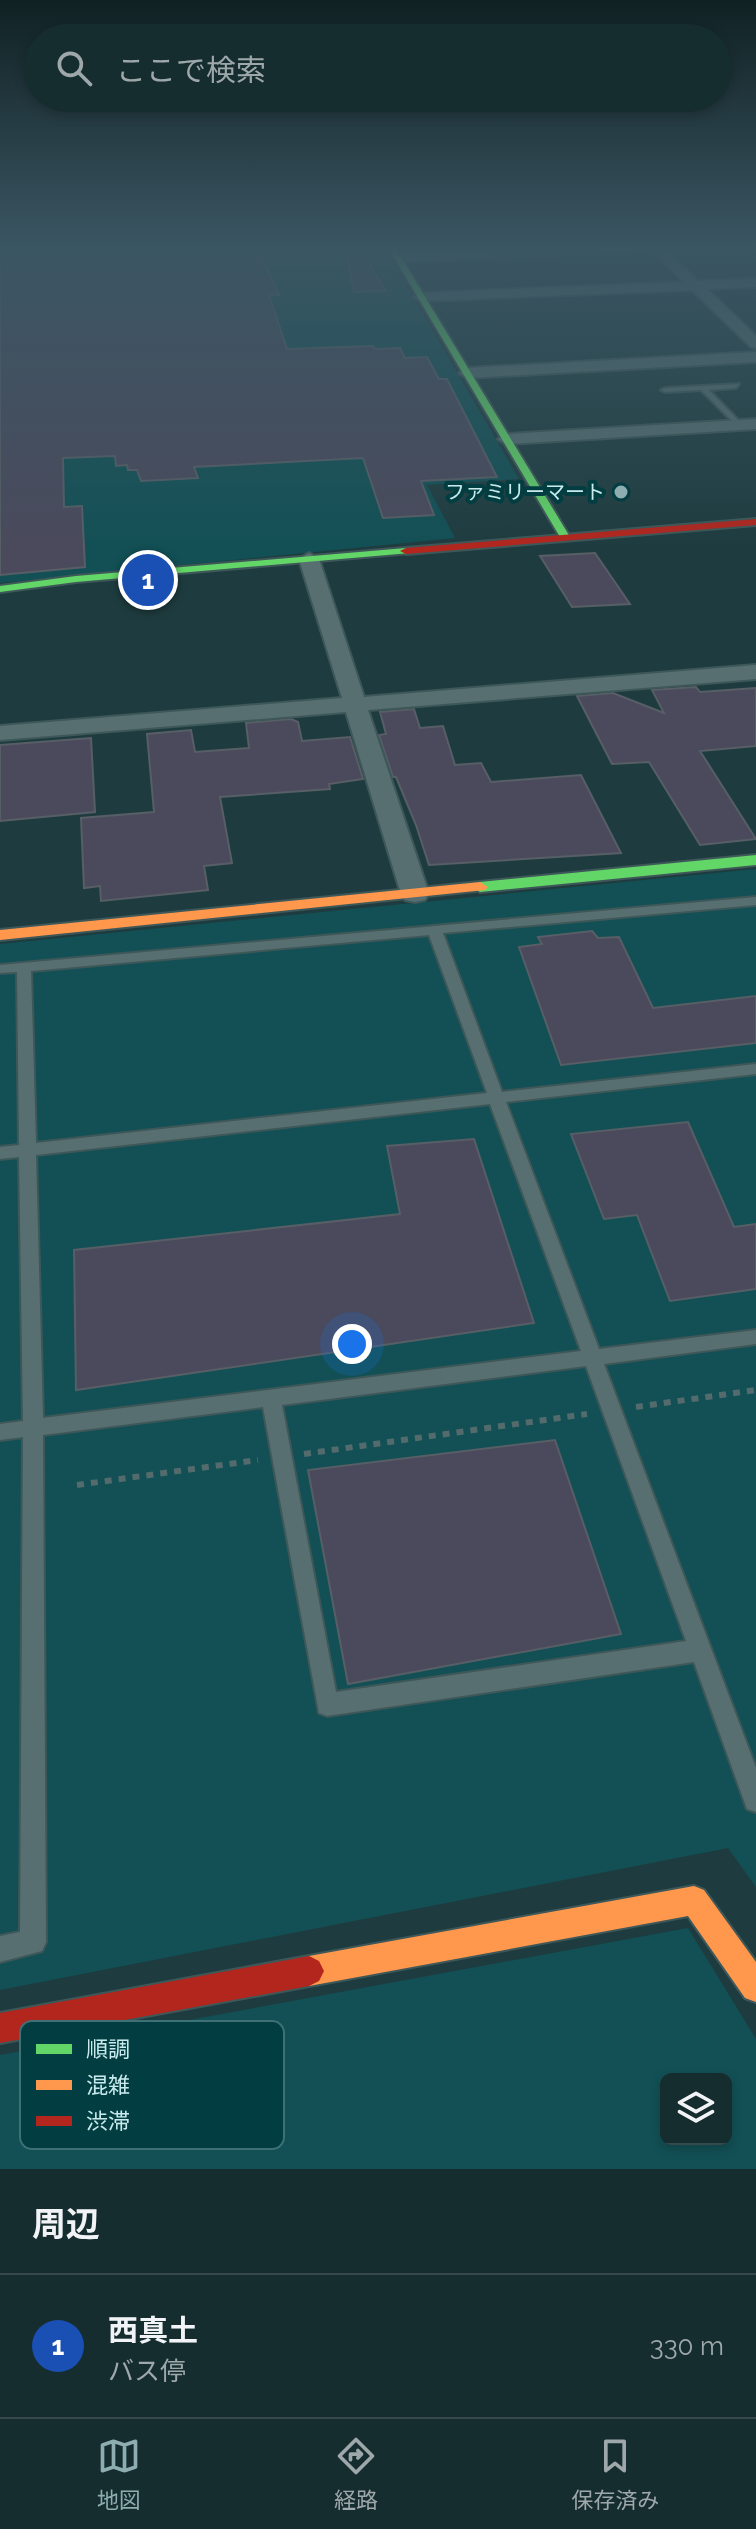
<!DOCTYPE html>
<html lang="ja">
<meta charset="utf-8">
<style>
:root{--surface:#162d2f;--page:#23393b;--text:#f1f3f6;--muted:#9ea8aa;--line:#35494b;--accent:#8dadb0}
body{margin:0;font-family:Raleway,"Noto Sans JP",sans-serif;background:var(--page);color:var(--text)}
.controls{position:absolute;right:24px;bottom:24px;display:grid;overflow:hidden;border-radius:12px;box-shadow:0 4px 12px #0003}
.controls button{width:72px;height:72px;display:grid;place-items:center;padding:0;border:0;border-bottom:2px solid var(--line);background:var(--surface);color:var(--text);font:40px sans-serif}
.you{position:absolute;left:352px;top:1344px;width:28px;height:28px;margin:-20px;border:6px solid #fff;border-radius:50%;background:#1a73e8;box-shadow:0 0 0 12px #1a73e833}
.badge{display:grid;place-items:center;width:52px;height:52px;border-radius:50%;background:var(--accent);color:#fff;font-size:26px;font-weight:700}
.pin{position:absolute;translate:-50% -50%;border:4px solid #fff;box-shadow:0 2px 8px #0006}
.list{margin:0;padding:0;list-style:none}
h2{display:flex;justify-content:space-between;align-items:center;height:104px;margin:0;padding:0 32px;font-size:34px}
h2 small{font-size:26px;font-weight:400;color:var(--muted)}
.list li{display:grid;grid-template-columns:52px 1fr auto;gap:24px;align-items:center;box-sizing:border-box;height:144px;padding:0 32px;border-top:2px solid var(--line)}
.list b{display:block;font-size:30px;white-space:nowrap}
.list p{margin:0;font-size:26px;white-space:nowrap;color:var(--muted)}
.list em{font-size:26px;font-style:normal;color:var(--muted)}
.icon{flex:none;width:44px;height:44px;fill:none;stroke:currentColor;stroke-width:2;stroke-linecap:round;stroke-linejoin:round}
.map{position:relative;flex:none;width:756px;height:2169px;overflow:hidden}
.search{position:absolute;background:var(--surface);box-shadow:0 4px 12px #0003;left:24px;right:24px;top:24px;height:88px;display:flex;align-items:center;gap:20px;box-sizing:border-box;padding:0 28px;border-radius:44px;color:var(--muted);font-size:30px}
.sheet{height:248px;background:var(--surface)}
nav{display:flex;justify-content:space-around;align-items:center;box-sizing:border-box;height:112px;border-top:2px solid var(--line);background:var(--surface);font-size:22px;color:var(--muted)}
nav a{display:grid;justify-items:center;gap:4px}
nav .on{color:var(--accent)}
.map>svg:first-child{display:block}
.built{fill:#125055;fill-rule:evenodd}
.building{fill:#4a4a5c;stroke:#575e66;stroke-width:2}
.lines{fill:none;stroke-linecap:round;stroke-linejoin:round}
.lane-casing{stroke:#3e5758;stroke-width:4}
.street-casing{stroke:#3e5758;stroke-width:4}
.fast-casing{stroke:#3e5758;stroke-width:4}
.slow-casing{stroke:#3e5758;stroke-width:4}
.jam-casing{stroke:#3e5758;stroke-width:4}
.path{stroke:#546b6d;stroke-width:6;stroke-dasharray:7 7;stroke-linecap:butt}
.lane{fill:#576f71;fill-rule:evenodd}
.street{fill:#576f71;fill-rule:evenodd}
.fast{fill:#63d668;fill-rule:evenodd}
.slow{fill:#ff974d;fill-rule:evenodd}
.jam{fill:#b3261e;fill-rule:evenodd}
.poi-dot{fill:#8dadb0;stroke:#013d41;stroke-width:3}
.labels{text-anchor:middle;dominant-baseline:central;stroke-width:8;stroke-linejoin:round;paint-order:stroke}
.far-poi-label{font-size:20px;fill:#c9eaed;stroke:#013d41;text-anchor:end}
.key{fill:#013d41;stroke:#3d7175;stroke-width:2}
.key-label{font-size:22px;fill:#c9eaed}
</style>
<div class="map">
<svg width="756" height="2169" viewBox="0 0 756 2169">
<rect width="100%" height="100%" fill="#1e3c3f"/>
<!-- built -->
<path class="built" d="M 0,247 L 384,247 L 519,479 L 427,485 L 455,538 L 0,583 Z
M 756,869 L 756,1887 L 728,1848 L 0,1990 L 0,944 Z
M 688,1928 L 756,2039 L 756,2169 L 0,2169 L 0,2055 ZM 666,2079 L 726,2079 L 726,2139 L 666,2139 Z"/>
<!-- building -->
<path class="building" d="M 0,247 L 253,247 L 257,257 L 262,257 L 279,295 L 269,295 L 287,349 L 373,346 L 375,349 L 400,348 L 405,358 L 427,357 L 439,379 L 447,379 L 497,477 L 421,481 L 434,515 L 383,518 L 363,458 L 194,467 L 198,478 L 141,481 L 137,470 L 128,470 L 127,465 L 116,466 L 115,456 L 63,458 L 64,507 L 82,506 L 85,567 L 0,575 Z
M 344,247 L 359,247 L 386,291 L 354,292 Z
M 595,553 L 630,604 L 572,607 L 540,556 Z
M 696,687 L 700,692 L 756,688 L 756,746 L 700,751 L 756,839 L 700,845 L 649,762 L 612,764 L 577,696 L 613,693 L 664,713 L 652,690 Z
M 414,709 L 420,728 L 443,726 L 455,765 L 481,763 L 491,782 L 581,775 L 621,853 L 429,865 L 416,825 L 396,777 L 393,777 L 379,735 L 386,734 L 380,712 Z
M 291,719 L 298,722 L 302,741 L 350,737 L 363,779 L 329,784 L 330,789 L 220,797 L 232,863 L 204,866 L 208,890 L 101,901 L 100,886 L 84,888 L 81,818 L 154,812 L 147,734 L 191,730 L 195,752 L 249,748 L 246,723 Z
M 91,738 L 95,812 L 0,821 L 0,745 Z
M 592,931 L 598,938 L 619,937 L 653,1008 L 756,996 L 756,1043 L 561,1065 L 519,947 L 542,944 L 538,937 Z
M 688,1122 L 734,1227 L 756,1224 L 756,1289 L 670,1301 L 637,1215 L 604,1219 L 571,1134 Z
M 474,1139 L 534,1323 L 76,1390 L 74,1250 L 400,1214 L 387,1146 Z
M 555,1440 L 621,1634 L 348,1684 L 308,1470 Z"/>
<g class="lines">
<!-- lane casing -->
<g class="lane-casing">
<path id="lane" d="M 739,384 L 736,388 L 709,390 L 741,423 L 741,427 L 738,427 L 701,390 L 665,392 L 661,390 L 665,388 Z
M 756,897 L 756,905 L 443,933 L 502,1092 L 756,1064 L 756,1074 L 506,1102 L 599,1349 L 756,1330 L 756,1344 L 604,1364 L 756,1768 L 756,1812 L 747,1809 L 694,1662 L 327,1716 L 319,1713 L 263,1407 L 43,1435 L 46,1942 L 42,1951 L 0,1962 L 0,1936 L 20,1932 L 23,1437 L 0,1440 L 0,1424 L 23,1421 L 19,1157 L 0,1159 L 0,1147 L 19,1145 L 17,972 L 0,973 L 0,965 ZM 429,935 L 487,1093 L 36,1143 L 31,971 ZM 490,1104 L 581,1351 L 43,1418 L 36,1155 ZM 586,1366 L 686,1641 L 336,1692 L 282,1405 Z"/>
</g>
<!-- street casing -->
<g class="street-casing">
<path id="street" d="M 552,247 L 647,247 L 641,251 L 398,262 L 392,258 L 398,254 Z
M 649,247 L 663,247 L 698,281 L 756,279 L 756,287 L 707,289 L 756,336 L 756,348 L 751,347 L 692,290 L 421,301 L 414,297 L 421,293 L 684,282 Z
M 756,352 L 756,362 L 467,378 L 459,373 L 467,368 Z
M 756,419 L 756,429 L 506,444 L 498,439 L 506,434 Z
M 309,553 L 319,559 L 364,697 L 756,665 L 756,679 L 368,710 L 429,894 L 425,900 L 415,902 L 405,900 L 401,894 L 346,712 L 0,740 L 0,726 L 342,698 L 299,559 Z"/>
</g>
<!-- fast casing -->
<g class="fast-casing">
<path id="fast" d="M 388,247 L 395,247 L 570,537 L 569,539 L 560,537 Z
M 406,548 L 412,551 L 410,553 L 76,582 L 0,592 L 0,586 L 76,576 Z
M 756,855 L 756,865 L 480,892 L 472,887 L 480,882 Z"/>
</g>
<!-- slow casing -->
<g class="slow-casing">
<path id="slow" d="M 480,882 L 488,887 L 485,890 L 0,940 L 0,930 Z
M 694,1886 L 704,1890 L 756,1962 L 756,2002 L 745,1998 L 688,1916 L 309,1986 L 299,1981 L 294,1971 L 299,1961 L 309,1956 Z"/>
</g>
<!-- jam casing -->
<g class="jam-casing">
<path id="jam" d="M 756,519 L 756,525 L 406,554 L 400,551 L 406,548 Z
M 309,1956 L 319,1961 L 324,1971 L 319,1981 L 309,1986 L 0,2043 L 0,2013 Z"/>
</g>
<!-- path -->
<path class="path" d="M 636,1407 L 756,1390
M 304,1454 L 587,1414
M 77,1485 L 258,1460"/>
<!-- lane -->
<use href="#lane" class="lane"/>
<!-- street -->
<use href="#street" class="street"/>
<!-- fast -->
<use href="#fast" class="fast"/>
<!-- slow -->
<use href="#slow" class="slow"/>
<!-- jam -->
<use href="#jam" class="jam"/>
</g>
<!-- sky -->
<linearGradient id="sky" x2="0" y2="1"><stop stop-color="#102123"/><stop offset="0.45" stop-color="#3b5663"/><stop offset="1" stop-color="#3b5663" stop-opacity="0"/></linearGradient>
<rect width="756" height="551" fill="url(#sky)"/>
<!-- markers -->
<circle class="poi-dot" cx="621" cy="492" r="8"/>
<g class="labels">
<!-- far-poi labels -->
<g class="far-poi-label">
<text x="605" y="492">ファミリーマート</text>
</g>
</g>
<!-- legend -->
<rect x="20" y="2021" width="264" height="128" rx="12" class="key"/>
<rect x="36" y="2044" width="36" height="10" fill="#63d668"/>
<rect x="36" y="2080" width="36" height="10" fill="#ff974d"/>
<rect x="36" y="2116" width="36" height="10" fill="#b3261e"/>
<g class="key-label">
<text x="86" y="2057">順調</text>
<text x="86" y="2093">混雑</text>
<text x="86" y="2129">渋滞</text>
</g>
</svg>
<div class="controls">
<button><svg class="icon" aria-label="layers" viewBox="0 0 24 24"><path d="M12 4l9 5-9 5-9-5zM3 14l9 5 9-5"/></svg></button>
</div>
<div class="you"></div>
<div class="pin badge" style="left:148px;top:580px;background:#1a4fb4">1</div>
<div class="search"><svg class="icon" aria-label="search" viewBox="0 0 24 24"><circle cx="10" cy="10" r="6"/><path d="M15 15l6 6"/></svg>ここで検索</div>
</div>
<section class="sheet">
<h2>周辺<small></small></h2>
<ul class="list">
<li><span class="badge" style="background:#1a4fb4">1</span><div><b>西真土</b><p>バス停</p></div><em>330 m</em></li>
</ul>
</section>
<nav>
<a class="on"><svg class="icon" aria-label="map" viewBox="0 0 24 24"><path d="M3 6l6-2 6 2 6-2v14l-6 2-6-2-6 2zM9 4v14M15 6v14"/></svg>地図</a>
<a><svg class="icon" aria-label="directions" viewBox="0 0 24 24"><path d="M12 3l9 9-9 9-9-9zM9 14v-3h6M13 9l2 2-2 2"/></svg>経路</a>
<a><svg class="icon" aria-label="saved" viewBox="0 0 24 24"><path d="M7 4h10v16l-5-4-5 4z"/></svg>保存済み</a>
</nav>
